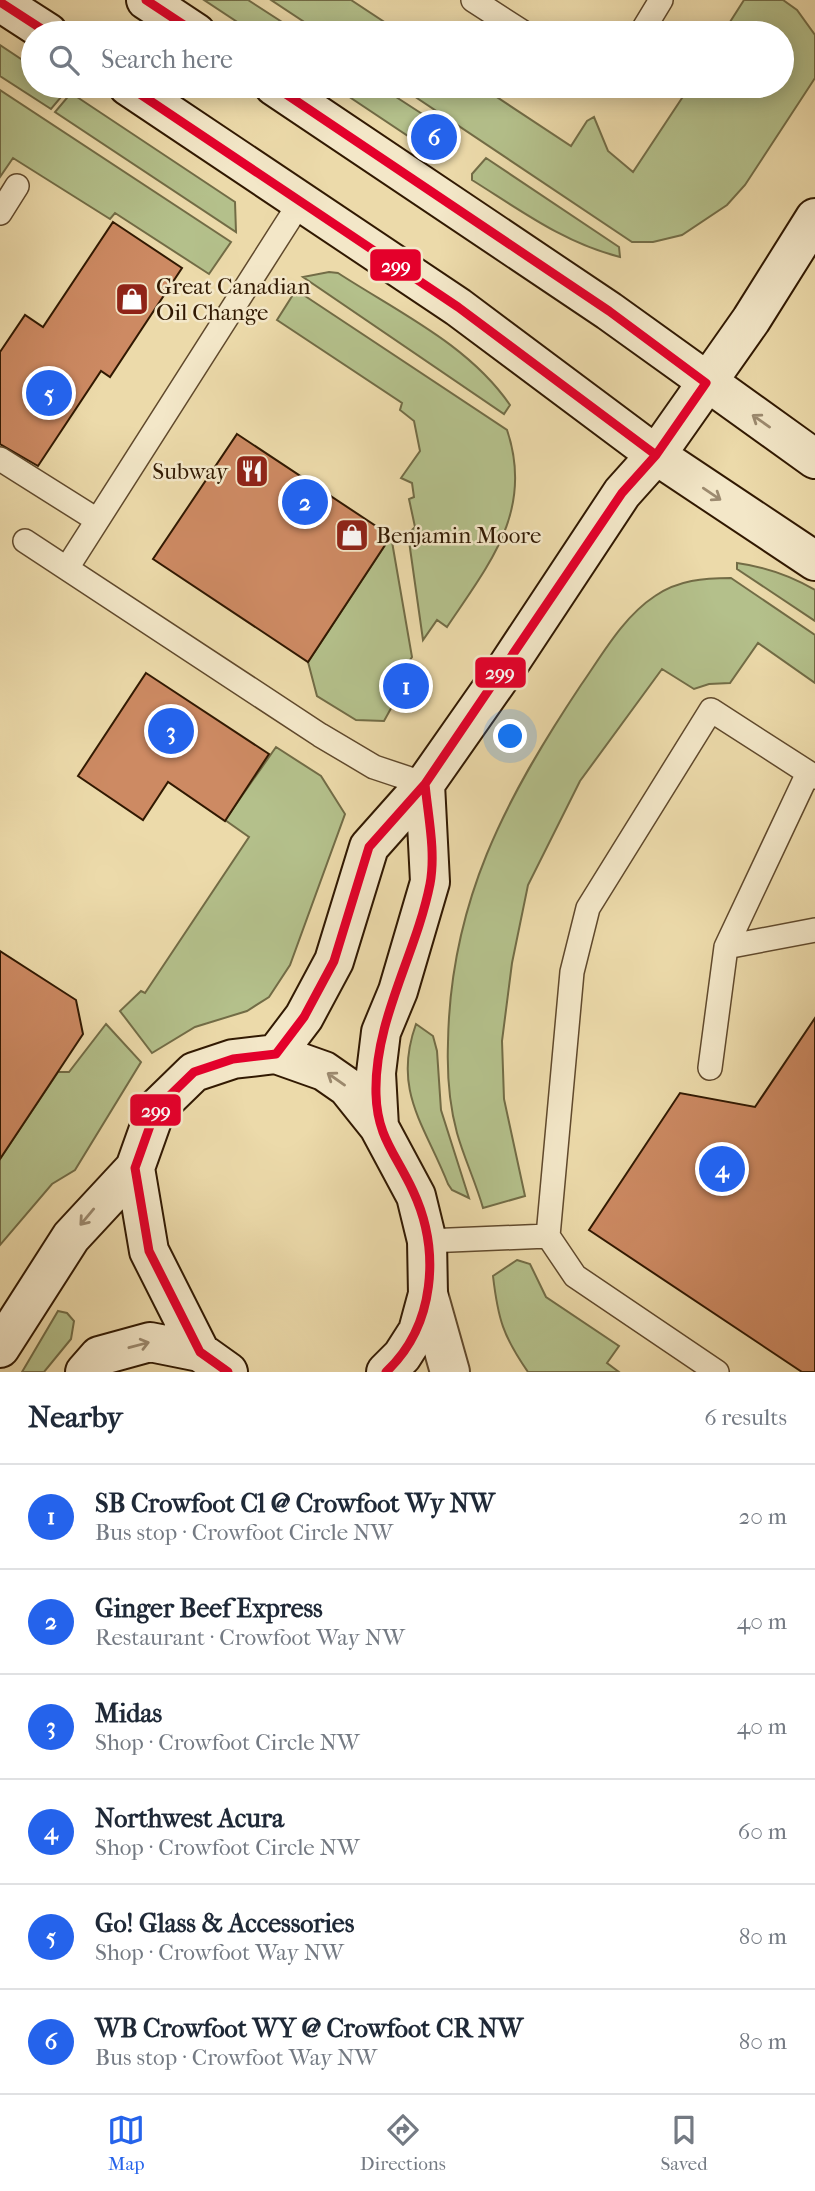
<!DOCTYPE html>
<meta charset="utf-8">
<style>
:root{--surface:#fff;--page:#f2f2f3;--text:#1f2937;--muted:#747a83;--line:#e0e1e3;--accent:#2563eb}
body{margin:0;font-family:"IM FELL French Canon",serif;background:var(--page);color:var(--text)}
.you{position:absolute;left:511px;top:737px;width:24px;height:24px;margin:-18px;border:5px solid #fff;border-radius:50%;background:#1a73e8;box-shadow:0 0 0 10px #1a73e833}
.badge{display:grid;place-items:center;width:46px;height:46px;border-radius:50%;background:var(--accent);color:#fff;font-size:23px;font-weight:700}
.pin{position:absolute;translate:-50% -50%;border:4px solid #fff;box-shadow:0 2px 7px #0006}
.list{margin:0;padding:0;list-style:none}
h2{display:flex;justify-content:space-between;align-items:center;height:91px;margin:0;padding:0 28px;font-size:30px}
h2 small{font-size:23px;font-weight:400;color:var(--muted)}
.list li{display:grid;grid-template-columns:46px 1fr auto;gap:21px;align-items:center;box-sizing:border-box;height:105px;padding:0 28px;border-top:2px solid var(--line)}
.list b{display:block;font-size:26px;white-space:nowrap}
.list p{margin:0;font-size:23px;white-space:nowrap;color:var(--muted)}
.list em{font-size:23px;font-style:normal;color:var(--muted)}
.icon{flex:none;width:38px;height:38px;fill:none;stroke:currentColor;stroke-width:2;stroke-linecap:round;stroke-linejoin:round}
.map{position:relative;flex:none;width:815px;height:1372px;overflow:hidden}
.search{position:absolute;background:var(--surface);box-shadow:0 4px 18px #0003;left:21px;right:21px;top:21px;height:77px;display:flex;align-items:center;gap:18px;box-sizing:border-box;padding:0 24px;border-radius:38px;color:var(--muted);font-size:26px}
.sheet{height:721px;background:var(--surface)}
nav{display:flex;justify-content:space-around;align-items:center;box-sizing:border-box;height:98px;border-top:2px solid var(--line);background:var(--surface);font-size:19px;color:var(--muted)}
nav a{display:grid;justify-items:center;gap:4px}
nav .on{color:var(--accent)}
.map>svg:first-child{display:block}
.green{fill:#b4c08b;stroke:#726c46;stroke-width:2}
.building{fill:#cd8a63;stroke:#311902;stroke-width:2}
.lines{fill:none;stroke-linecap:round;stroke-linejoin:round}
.lane-casing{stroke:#60492c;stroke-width:26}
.street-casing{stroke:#60492c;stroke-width:42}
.secondary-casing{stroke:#311902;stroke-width:42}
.lane{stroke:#f3e7c8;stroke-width:23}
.street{stroke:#f3e7c8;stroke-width:38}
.secondary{stroke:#f3e7c8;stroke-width:38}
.bus-1-casing{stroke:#f3e7c8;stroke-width:14}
.bus-1{stroke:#e4002b;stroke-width:9}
.oneway{stroke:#9c8a6f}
.labels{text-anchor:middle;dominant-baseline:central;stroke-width:5;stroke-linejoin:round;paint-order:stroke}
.poi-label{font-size:23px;fill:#311902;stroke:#f3e7c8;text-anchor:start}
.line-badge{stroke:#f3e7c8;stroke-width:2.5}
.badge-label{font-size:19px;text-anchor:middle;font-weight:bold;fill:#fff}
</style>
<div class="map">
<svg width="815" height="1372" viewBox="0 0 815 1372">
<rect width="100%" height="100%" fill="#ecdaaa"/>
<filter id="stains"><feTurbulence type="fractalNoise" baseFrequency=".00286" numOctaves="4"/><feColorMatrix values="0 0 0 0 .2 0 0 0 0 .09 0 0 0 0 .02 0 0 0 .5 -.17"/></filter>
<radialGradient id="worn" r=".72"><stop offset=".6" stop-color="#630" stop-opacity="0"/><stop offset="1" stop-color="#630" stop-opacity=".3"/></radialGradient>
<!-- green -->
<path class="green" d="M 204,0 L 248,0 L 299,33 L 254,33 Z
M 271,0 L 351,0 L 401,33 L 321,33 Z
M 744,0 L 783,0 L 797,10 L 815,35 L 815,78 L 745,185 L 727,205 L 682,235 L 653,242 L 632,242 L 399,86 L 480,86 L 571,146 L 587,121 L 594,117 L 608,151 L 633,172 L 690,86 L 782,86 L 782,33 L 723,33 Z
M 0,45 L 33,67 L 33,86 L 61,86 L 67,90 L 51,109 L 0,76 Z
M 333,86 L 379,86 L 430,119 L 417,142 Z
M 0,90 L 231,242 L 209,274 L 115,213 L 110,219 L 13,158 L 0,177 Z
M 71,93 L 235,202 L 236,232 L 55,112 Z
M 486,158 L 619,247 L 620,257 C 564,243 520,210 472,180 L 472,174 Z
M 329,272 L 338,273 C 398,312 469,345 510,405 L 504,414 L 303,277 Z
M 296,290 L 507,430 C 534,510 490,563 447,627 L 437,620 L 423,640 L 408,534 L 415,527 L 409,499 L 414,497 L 412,483 L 401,478 L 420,451 L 414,421 L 400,410 L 402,403 L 277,320 Z
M 391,536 L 412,657 L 398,678 L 405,683 L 384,721 L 356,720 L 317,696 L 308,662 Z
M 737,563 C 766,567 790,575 815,590 L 815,621 L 737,569 Z
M 731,578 L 815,635 L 815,683 L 758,643 L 730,683 L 709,684 L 694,689 L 662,669 L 580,781 L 528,885 L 512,963 L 502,1041 L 504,1099 L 525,1196 L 483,1208 C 476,1183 464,1158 457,1133 C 449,1104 447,1072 448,1043 C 450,903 505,799 581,685 C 602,655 623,617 655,596 C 678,580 704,578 731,578 Z
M 276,747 L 321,776 L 345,814 L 290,965 L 269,997 L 247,1011 L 195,1027 L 152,1053 L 120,1011 L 141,991 L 145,993 L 249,837 L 225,820 Z
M 106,1024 L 141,1062 L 75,1170 L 52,1184 L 0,1245 L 0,1159 L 58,1072 L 69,1072 Z
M 416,1024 L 433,1036 L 437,1051 L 441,1110 L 469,1198 L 452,1190 L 448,1184 C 425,1125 392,1091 416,1024 Z
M 517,1260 L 530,1264 L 546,1297 L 619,1346 L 607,1363 L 619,1372 L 528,1372 C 503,1336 498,1319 493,1276 Z
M 58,1311 L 67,1313 L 74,1321 L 71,1339 L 44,1372 L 22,1372 Z"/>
<!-- building -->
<path class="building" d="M 113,222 L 182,268 L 110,377 L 101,371 L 38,466 L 0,444 L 0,352 L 25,315 L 43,327 Z
M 237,434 L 391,536 L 308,662 L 153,559 Z
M 146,673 L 269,754 L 225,821 L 168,782 L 143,820 L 78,776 Z
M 0,951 L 76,1000 L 83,1034 L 0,1159 Z
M 815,1018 L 815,1372 L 802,1372 L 589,1230 L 680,1093 L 755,1107 Z"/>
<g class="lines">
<!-- lane casing -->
<g class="lane-casing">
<path id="lane" d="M 473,0 L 524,33
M 641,33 L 661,0
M 0,213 L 17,186
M 0,459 L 97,520
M 25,541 L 320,735 L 374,767 L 425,784
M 67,568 L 301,201
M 726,947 L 815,930
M 710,1068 L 726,947 L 808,773
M 427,1241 L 548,1236
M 717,1372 L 575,1276 L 548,1236 L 572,972 L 588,908 L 711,710 L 815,777"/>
</g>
<!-- street casing -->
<g class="street-casing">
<path id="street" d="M 428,1294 L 450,1372"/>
</g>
<!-- secondary casing -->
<g class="secondary-casing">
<path id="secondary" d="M 146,0 L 196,33
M 0,2 L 48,33
M 128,86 L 458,307 L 656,455 L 815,561
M 274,86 L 609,311 L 815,459
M 276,1054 L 304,1017 L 334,961 L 369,847 L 425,784 L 507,667 L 622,493 L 656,455 L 751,320 L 815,218
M 379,1127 L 376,1073 L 381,1032 L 398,991 L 430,882 L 425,784
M 0,1348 L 71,1237 L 135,1168
M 85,1372 L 99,1356 L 150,1342 L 200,1352
M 228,1372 L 200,1352 L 149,1251 L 135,1168 L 156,1109 L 194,1072 L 233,1059 L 276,1054 L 324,1071 L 347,1087 L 379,1127 L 416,1196 L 427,1241 L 428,1294 L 418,1331 L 402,1356 L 386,1372"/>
</g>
<!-- lane -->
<use href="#lane" class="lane"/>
<!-- street -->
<use href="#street" class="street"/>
<!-- secondary -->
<use href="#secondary" class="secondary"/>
<!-- bus-1 casing -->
<g class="bus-1-casing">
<path id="bus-1" d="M 146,0 L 196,33
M 0,2 L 48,33
M 128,86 L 458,307 L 656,455
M 228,1372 L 200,1352 L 149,1251 L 135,1168 L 156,1109 L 194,1072 L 233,1059 L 276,1054 L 304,1017 L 334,961 L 369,847 L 425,784 L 622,493 L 656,455 L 706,383 L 609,311 L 274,86
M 386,1372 C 435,1326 441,1251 413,1191 C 396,1154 377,1137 376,1094 C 374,1020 416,955 430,884 C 436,852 428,816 425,784"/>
</g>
<!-- bus-1 -->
<use href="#bus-1" class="bus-1"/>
</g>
<!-- one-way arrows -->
<defs><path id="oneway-shaft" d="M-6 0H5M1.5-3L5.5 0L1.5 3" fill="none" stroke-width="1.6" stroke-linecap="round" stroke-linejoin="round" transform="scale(1.75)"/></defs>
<g class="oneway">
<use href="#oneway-shaft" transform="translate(761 421) rotate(-145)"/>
<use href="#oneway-shaft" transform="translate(712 494) rotate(34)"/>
<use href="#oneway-shaft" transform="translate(336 1079) rotate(-145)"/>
<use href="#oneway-shaft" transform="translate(87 1217) rotate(130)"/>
<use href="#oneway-shaft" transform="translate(139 1345) rotate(-15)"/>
</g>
<!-- icons -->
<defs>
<g id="shop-square" transform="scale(1.75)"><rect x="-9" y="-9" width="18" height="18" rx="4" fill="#8f2418" stroke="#f3e7c8"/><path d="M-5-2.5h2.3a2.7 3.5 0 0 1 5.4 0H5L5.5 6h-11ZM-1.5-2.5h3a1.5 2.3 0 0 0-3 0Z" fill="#fff"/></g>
<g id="restaurant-square" transform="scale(1.75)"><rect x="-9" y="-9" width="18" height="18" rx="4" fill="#8f2418" stroke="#f3e7c8"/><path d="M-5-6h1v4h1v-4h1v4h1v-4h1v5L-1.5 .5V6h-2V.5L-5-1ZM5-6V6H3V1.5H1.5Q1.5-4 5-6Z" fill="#fff"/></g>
</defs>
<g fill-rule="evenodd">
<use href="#shop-square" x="132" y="299"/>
<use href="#restaurant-square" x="252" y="471"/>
<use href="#shop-square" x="352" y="535"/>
</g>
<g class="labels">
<!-- poi labels -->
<g class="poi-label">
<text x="156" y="286">Great Canadian<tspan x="156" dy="26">Oil Change</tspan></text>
<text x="228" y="471" text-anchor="end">Subway</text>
<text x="376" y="535">Benjamin Moore</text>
</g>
</g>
<g class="line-badge">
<rect x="369" y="248" width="53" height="34" rx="7" fill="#e4002b"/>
<rect x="474" y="656" width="53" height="33" rx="7" fill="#e4002b"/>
<rect x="129" y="1093" width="53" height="34" rx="7" fill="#e4002b"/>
</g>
<g class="badge-label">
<text x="396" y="272">299</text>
<text x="500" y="679">299</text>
<text x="156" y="1117">299</text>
</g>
<rect width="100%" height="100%" filter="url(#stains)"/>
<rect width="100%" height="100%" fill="url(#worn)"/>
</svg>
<div class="you"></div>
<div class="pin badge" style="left:406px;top:686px">1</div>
<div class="pin badge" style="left:305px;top:502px">2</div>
<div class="pin badge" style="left:171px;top:731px">3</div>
<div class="pin badge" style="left:722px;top:1169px">4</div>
<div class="pin badge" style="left:49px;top:393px">5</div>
<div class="pin badge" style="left:434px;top:137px">6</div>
<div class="search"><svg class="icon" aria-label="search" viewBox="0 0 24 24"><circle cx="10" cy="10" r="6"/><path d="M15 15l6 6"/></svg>Search here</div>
</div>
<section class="sheet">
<h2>Nearby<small>6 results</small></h2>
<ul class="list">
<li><span class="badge">1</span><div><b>SB Crowfoot Cl @ Crowfoot Wy NW</b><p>Bus stop · Crowfoot Circle NW</p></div><em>20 m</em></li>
<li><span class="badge">2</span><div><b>Ginger Beef Express</b><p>Restaurant · Crowfoot Way NW</p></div><em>40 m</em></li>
<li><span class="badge">3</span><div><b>Midas</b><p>Shop · Crowfoot Circle NW</p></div><em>40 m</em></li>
<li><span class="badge">4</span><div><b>Northwest Acura</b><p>Shop · Crowfoot Circle NW</p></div><em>60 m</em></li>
<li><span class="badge">5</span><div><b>Go! Glass &amp; Accessories</b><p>Shop · Crowfoot Way NW</p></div><em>80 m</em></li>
<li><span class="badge">6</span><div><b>WB Crowfoot WY @ Crowfoot CR NW</b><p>Bus stop · Crowfoot Way NW</p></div><em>80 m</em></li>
</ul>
</section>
<nav>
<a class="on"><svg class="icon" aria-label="map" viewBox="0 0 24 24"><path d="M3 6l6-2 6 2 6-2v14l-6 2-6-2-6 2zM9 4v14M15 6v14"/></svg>Map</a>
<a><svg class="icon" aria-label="directions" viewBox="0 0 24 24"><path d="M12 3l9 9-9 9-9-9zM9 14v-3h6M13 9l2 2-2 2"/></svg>Directions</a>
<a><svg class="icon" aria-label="saved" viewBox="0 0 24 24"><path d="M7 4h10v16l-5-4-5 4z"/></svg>Saved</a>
</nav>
